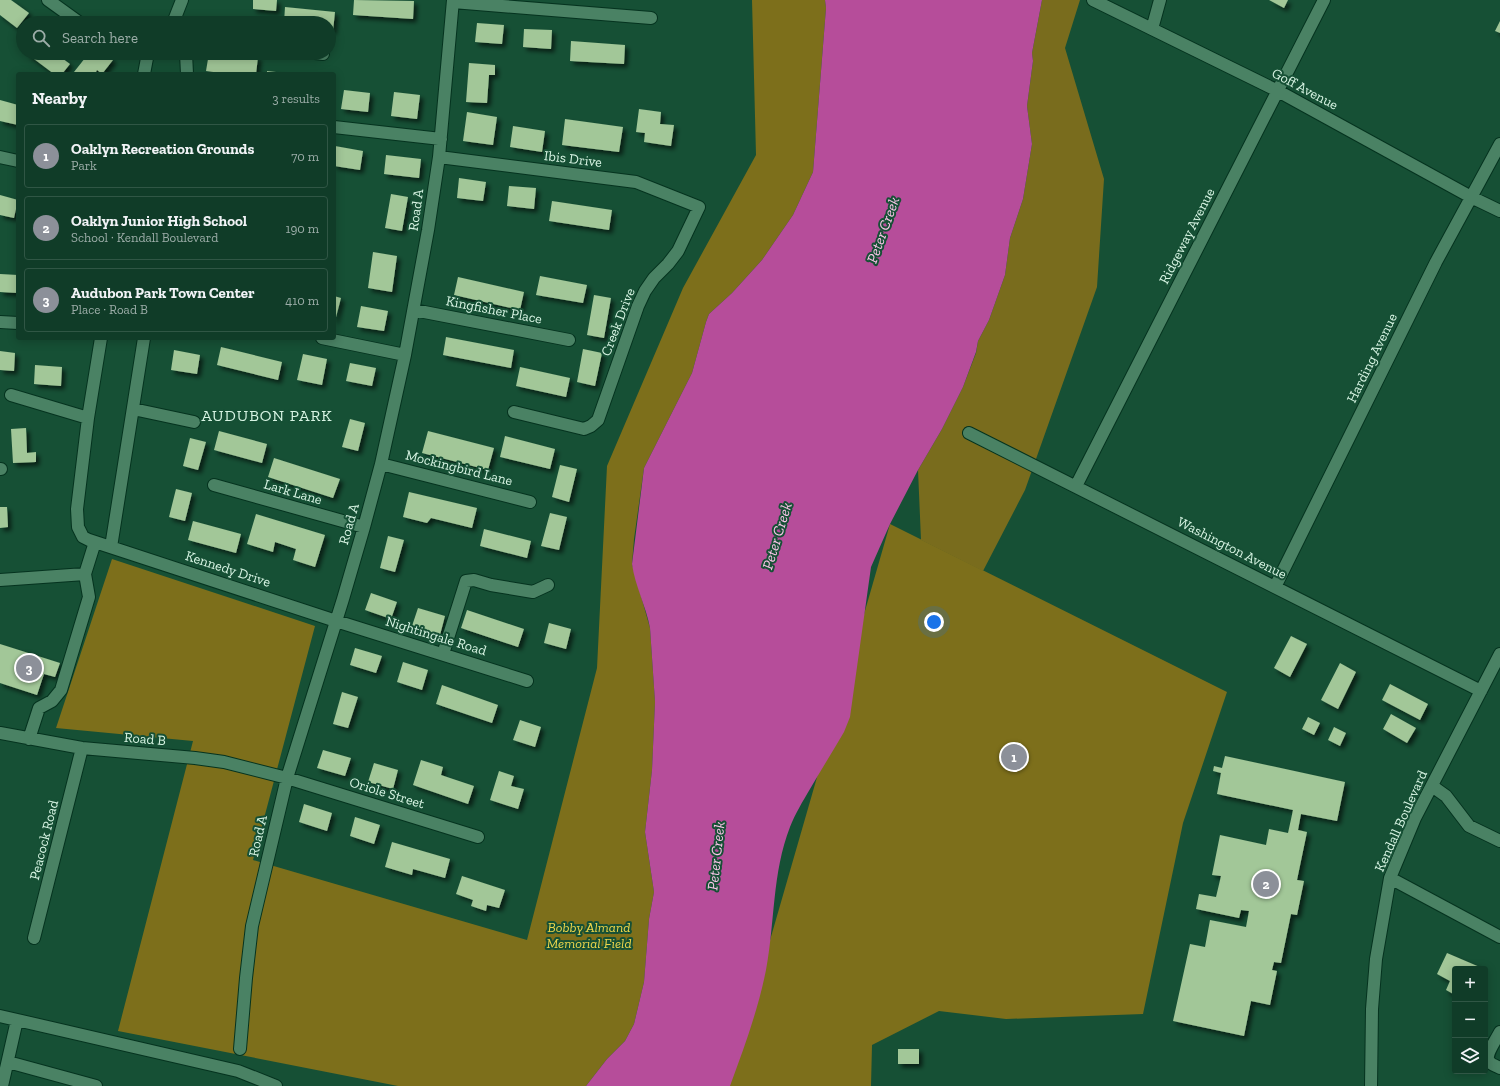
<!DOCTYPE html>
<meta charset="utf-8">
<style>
:root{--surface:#103c28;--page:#1e4734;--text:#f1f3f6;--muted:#9cada8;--line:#305645;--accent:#8c9099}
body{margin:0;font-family:"Zilla Slab",serif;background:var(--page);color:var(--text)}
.controls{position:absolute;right:12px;bottom:12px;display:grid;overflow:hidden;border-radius:4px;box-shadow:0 2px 10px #0003}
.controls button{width:36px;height:36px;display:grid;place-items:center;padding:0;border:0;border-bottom:1px solid var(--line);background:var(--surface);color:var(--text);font:20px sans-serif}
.you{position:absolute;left:934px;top:622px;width:14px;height:14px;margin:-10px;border:3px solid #fff;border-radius:50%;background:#1a73e8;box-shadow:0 0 0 6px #1a73e833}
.badge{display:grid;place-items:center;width:26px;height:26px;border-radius:50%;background:var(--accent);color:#fff;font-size:13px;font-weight:700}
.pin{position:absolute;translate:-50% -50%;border:2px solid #fff;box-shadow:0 1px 4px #0006}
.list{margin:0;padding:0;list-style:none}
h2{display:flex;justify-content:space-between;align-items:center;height:52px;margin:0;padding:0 16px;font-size:17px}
h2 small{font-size:13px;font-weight:400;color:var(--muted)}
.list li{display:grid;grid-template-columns:26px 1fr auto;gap:12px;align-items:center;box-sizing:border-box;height:64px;margin:0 8px 8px;padding:0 8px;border:1px solid var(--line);border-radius:4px}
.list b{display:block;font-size:15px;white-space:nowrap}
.list p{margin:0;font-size:13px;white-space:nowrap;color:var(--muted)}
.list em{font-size:13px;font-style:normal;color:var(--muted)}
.icon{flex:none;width:22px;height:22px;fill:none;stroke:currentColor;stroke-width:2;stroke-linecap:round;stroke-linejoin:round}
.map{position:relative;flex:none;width:1500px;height:1086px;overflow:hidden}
.search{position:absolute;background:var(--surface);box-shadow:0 2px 10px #0003;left:16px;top:16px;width:320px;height:44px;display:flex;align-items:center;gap:10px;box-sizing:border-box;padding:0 14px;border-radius:22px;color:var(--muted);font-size:15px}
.panel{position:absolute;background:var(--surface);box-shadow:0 2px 10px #0003;left:16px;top:72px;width:320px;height:268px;border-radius:4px}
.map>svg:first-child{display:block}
.green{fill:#7d6f1b}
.forest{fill:#796c1d}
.water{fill:#b64d9a}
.building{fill:#a2c798;filter:url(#shadow)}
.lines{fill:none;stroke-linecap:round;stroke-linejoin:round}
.minor-casing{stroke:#05331f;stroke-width:14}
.minor{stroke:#4a8264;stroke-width:12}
.labels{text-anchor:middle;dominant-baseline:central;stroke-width:4;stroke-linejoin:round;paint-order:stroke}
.street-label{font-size:14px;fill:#d8f5e4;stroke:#165035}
.park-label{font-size:14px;font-style:italic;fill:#edd54b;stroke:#165035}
.water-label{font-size:15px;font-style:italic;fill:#fcc6ea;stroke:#165035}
.quarter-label{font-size:16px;letter-spacing:1px;fill:#d8f5e4;stroke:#165035}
</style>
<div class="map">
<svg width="1500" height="1086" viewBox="0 0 1500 1086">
<defs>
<filter id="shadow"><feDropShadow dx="3.5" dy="3.5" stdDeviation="2" flood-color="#0009"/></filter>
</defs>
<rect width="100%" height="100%" fill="#165035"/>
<!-- green -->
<path class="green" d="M 752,0 L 825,0 L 826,8 L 813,172 L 793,215 L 762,260 L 732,293 L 709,314 L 706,322 L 692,373 L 644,468 L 634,539 L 632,564 L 650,628 L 655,702 L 652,770 L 645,832 L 654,892 L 649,919 L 644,982 L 634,1024 L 625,1041 L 607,1059 L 586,1086 L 398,1086 L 118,1031 L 193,741 L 56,728 L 112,559 L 315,626 L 253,860 L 527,940 L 597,668 L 607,466 L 683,288 L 756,155 Z
M 890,524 L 1227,692 L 1183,823 L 1143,1014 L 1006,1019 L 939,1011 L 872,1045 L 871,1086 L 728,1086 Z"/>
<!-- forest -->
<path class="forest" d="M 1042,0 L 1080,0 L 1065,48 L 1104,179 L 1097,287 L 1025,490 L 983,571 L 921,540 L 918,470 L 942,429 L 963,387 L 976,353 L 978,341 L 989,320 L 1005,275 L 1010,238 L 1023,199 L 1032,144 L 1027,106 L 1033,61 L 1032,53 Z"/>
<!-- water -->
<path class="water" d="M 825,0 L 1042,0 L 1032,53 L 1033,61 L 1027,106 L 1032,144 L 1023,199 L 1010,238 L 1005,275 L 989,320 L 978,341 L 976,352 L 963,387 L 942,429 L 918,470 L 890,524 L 871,567 L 850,717 L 844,732 C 833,751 821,770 810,789 C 803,801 795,814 790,827 C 772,873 775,923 766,970 C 758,1010 744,1048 730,1086 L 586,1086 L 607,1059 L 625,1041 L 634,1024 L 644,982 L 649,919 L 654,892 L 645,832 L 652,770 L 655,702 L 650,628 C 646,606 635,586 632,564 L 644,468 L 692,373 L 706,322 L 709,314 L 732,293 L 762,260 L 793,215 L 813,172 L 826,8 Z"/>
<!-- building -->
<path class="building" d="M 0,0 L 11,0 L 29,13 L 17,28 L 0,15 Z
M 253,0 L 277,0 L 276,11 L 253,9 Z
M 354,0 L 414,1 L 413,19 L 353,15 Z
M 1269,0 L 1288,0 L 1284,8 Z
M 285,7 L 335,12 L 333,31 L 329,30 L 329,23 L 284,23 Z
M 1500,21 L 1500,33 L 1495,31 Z
M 477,23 L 504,25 L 502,44 L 475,42 Z
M 524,29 L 552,30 L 551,49 L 523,47 Z
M 571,41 L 625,45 L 624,64 L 570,61 Z
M 26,53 L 55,53 L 70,64 L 62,74 L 54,74 Z
M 89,53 L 104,53 L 113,60 L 102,74 L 97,70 L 95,74 L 77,74 L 74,72 Z
M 209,53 L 229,53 L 258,57 L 256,74 L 228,74 L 206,71 Z
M 469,63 L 495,65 L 495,75 L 489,75 L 487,103 L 466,102 Z
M 267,71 L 285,73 L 285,74 L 267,74 Z
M 344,90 L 370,93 L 368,112 L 341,109 Z
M 394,92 L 420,95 L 417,119 L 391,116 Z
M 0,100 L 18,105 L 18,125 L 0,121 Z
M 639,109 L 661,112 L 660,124 L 674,125 L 671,146 L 644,142 L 645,133 L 636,132 Z
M 467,112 L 497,117 L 493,145 L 463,141 Z
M 565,119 L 623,127 L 619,152 L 562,145 Z
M 513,126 L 545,131 L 542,152 L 510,147 Z
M 335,146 L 363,151 L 360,170 L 334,166 Z
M 386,155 L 421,159 L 419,178 L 384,174 Z
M 459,178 L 486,182 L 483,201 L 457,198 Z
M 509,186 L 536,188 L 534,209 L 507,206 Z
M 391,194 L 408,197 L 402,231 L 385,228 Z
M 0,195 L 18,200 L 14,218 L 0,215 Z
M 552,201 L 612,210 L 609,230 L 549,221 Z
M 373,252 L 397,256 L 392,292 L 368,288 Z
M 0,274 L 18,275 L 18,293 L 0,292 Z
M 540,276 L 587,285 L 583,303 L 536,295 Z
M 458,277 L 524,292 L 520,310 L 454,295 Z
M 594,295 L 611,298 L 604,338 L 587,335 Z
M 334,296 L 341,298 L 335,321 L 334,321 Z
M 361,306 L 388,311 L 384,331 L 357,327 Z
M 446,337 L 514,350 L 511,368 L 443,355 Z
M 221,347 L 282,362 L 278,380 L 217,365 Z
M 583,349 L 602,353 L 595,386 L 577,382 Z
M 174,350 L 200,355 L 197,374 L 171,370 Z
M 0,351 L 15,353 L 14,371 L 0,370 Z
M 303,354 L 327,359 L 322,385 L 297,380 Z
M 350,363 L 376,368 L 372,386 L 346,381 Z
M 35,365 L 62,367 L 61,386 L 34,384 Z
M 520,367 L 570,378 L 566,397 L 516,386 Z
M 350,419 L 365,423 L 358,451 L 342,447 Z
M 26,428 L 27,453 L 36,452 L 36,462 L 13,463 L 11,429 Z
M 219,431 L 267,444 L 262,463 L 214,450 Z
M 428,431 L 494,448 L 488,470 L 422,453 Z
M 505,436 L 555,449 L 550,469 L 500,457 Z
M 190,438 L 206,442 L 198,470 L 183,466 Z
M 274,458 L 340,479 L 333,498 L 268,477 Z
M 560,465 L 577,469 L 569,502 L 552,497 Z
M 176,489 L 192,493 L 185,521 L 169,517 Z
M 409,492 L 477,508 L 472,528 L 431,518 L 427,523 L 403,517 Z
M 0,507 L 7,507 L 8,527 L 0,528 Z
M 550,513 L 567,517 L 559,550 L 541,546 Z
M 256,514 L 325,535 L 315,567 L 293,560 L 296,549 L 275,542 L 273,552 L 247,544 Z
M 193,521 L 241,534 L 236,553 L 188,540 Z
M 484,529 L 531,541 L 527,558 L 480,546 Z
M 388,536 L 404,540 L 395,572 L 380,568 Z
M 371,593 L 397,602 L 391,619 L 365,610 Z
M 418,608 L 445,616 L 440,635 L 412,626 Z
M 467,610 L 524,629 L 518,647 L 461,628 Z
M 549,623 L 571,629 L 566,649 L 544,643 Z
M 1291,636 L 1307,644 L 1290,677 L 1274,668 Z
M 0,644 L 60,663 L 55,677 L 44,674 L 37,695 L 0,683 Z
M 355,648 L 382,656 L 376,673 L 350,665 Z
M 403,662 L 428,670 L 422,690 L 397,682 Z
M 1340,663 L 1356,672 L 1338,709 L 1321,700 Z
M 1390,684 L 1428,704 L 1420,720 L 1382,700 Z
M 442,685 L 498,705 L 492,723 L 436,704 Z
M 342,692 L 358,697 L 348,728 L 333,724 Z
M 1391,714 L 1416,728 L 1407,743 L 1383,729 Z
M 1308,717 L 1320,723 L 1314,735 L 1302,729 Z
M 520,720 L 541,727 L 535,747 L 513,740 Z
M 1334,727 L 1346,733 L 1340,746 L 1328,740 Z
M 323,750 L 351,758 L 345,776 L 317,768 Z
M 1225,756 L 1345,782 L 1337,821 L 1301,814 L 1298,830 L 1307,832 L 1297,880 L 1304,881 L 1297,915 L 1291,914 L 1281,963 L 1274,962 L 1272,970 L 1277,971 L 1270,1005 L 1251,1001 L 1244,1036 L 1173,1021 L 1190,944 L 1205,947 L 1210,920 L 1246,927 L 1249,911 L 1241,910 L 1239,918 L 1196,909 L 1199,894 L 1216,897 L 1221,876 L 1212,875 L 1220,835 L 1266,845 L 1269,829 L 1288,833 L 1293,810 L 1217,794 L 1221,773 L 1213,771 L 1214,766 L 1222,768 Z
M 421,760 L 443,767 L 441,775 L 474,786 L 468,804 L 413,785 Z
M 374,763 L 398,770 L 393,789 L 368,782 Z
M 499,771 L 514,776 L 511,786 L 524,789 L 518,809 L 490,800 Z
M 304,804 L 332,813 L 327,831 L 299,822 Z
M 355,817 L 380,825 L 374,844 L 350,836 Z
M 392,842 L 450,859 L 445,878 L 413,869 L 412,875 L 385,867 Z
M 462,876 L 505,890 L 499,908 L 487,905 L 486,911 L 471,906 L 473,900 L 456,894 Z
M 1447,953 L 1482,968 L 1481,969 L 1455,969 L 1455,995 L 1446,990 L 1450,981 L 1437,974 Z
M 898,1049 L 919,1049 L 919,1064 L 898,1064 Z"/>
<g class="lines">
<!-- minor casing -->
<g class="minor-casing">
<path id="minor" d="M 48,0 L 80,23
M 1093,0 L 1278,91 L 1471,197 L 1500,211
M 453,2 L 651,18
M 173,23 L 182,0
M 1152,29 L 1160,0
M 186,53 L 187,74
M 315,53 L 323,54
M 144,74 L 148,53
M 334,127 L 441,139
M 0,157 L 18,161
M 439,157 L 636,182 L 699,207 L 678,251 L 668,264 L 654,278 L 645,291 L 638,306 L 598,420 L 591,426 L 584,429 L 514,412
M 414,310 L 569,340
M 0,322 L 18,323
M 101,338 L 88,418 L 77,509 L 78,527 L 83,537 L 89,540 L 336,621 L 527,681
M 322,338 L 405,355
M 11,395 L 88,418
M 133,409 L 194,422
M 969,433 L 1481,691
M 381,464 L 530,502
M 0,469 L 1,469
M 214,485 L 364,527
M 1076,486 L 1324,0
M 111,547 L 144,338
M 0,580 L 85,574 L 95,542
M 1275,587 L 1436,262 L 1500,144
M 443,654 L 466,581 L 474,580 L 491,585 L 533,592 L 548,585
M 0,733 L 82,748 L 195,758 L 224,762 L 287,778 L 478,837
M 29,739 L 39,708 L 52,701 L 61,690 L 89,597 L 85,574
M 1432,786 L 1446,796 L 1469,826 L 1500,841
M 1390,878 L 1500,937
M 34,938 L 82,748
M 0,1016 L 238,1071 L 276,1086
M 1500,1032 C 1497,1038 1485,1055 1489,1061 C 1491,1065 1497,1066 1500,1068
M 240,1049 L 246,978 L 252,926 L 287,778 L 343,599 L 364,527 L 381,464 L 405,355 L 428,230 L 439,157 L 453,0
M 8,1062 L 96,1086
M 2,1086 L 17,1020
M 1371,1086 L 1372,1009 L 1376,959 L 1390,878 L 1415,818 L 1500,654"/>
</g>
<!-- minor -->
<use href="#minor" class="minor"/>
</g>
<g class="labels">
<!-- street labels -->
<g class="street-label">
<text transform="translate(1305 89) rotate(28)">Goff Avenue</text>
<text transform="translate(573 159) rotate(7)">Ibis Drive</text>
<text transform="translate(416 210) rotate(-82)">Road A</text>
<text transform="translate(1187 236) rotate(-63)">Ridgeway Avenue</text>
<text transform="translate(494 310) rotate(11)">Kingfisher Place</text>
<text transform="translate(618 322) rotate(-69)">Creek Drive</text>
<text transform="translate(1372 358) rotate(-64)">Harding Avenue</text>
<text transform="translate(459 468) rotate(14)">Mockingbird Lane</text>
<text transform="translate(293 492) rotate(16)">Lark Lane</text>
<text transform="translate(349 524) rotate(-74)">Road A</text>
<text transform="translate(1232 548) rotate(27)">Washington Avenue</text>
<text transform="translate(228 569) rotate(18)">Kennedy Drive</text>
<text transform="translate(436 636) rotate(17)">Nightingale Road</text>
<text transform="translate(145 739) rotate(5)">Road B</text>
<text transform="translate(387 793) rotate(17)">Oriole Street</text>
<text transform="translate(1401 821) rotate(-66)">Kendall Boulevard</text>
<text transform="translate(258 836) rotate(-77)">Road A</text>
<text transform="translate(44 840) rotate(-76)">Peacock Road</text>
</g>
<!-- park labels -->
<g class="park-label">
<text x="589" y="927">Bobby Almand<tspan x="589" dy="16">Memorial Field</tspan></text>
</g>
<!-- water labels -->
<g class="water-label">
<text transform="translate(883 230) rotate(-70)">Peter Creek</text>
<text transform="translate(777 536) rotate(-73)">Peter Creek</text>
<text transform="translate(716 856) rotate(-84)">Peter Creek</text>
</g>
<!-- quarter labels -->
<g class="quarter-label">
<text x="267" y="415">AUDUBON PARK</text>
</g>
</g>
</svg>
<div class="controls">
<button>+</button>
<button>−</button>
<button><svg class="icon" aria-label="layers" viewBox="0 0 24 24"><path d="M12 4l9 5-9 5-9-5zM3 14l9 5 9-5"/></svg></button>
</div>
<div class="you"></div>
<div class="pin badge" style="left:1014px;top:757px">1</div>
<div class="pin badge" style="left:1266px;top:884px">2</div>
<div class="pin badge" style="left:29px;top:668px">3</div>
<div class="search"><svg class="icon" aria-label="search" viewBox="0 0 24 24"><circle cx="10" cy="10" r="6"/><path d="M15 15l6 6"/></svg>Search here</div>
<section class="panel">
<h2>Nearby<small>3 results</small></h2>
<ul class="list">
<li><span class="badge">1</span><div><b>Oaklyn Recreation Grounds</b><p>Park</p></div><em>70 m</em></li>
<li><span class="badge">2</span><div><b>Oaklyn Junior High School</b><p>School · Kendall Boulevard</p></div><em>190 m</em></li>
<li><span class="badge">3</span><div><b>Audubon Park Town Center</b><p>Place · Road B</p></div><em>410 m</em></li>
</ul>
</section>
</div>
